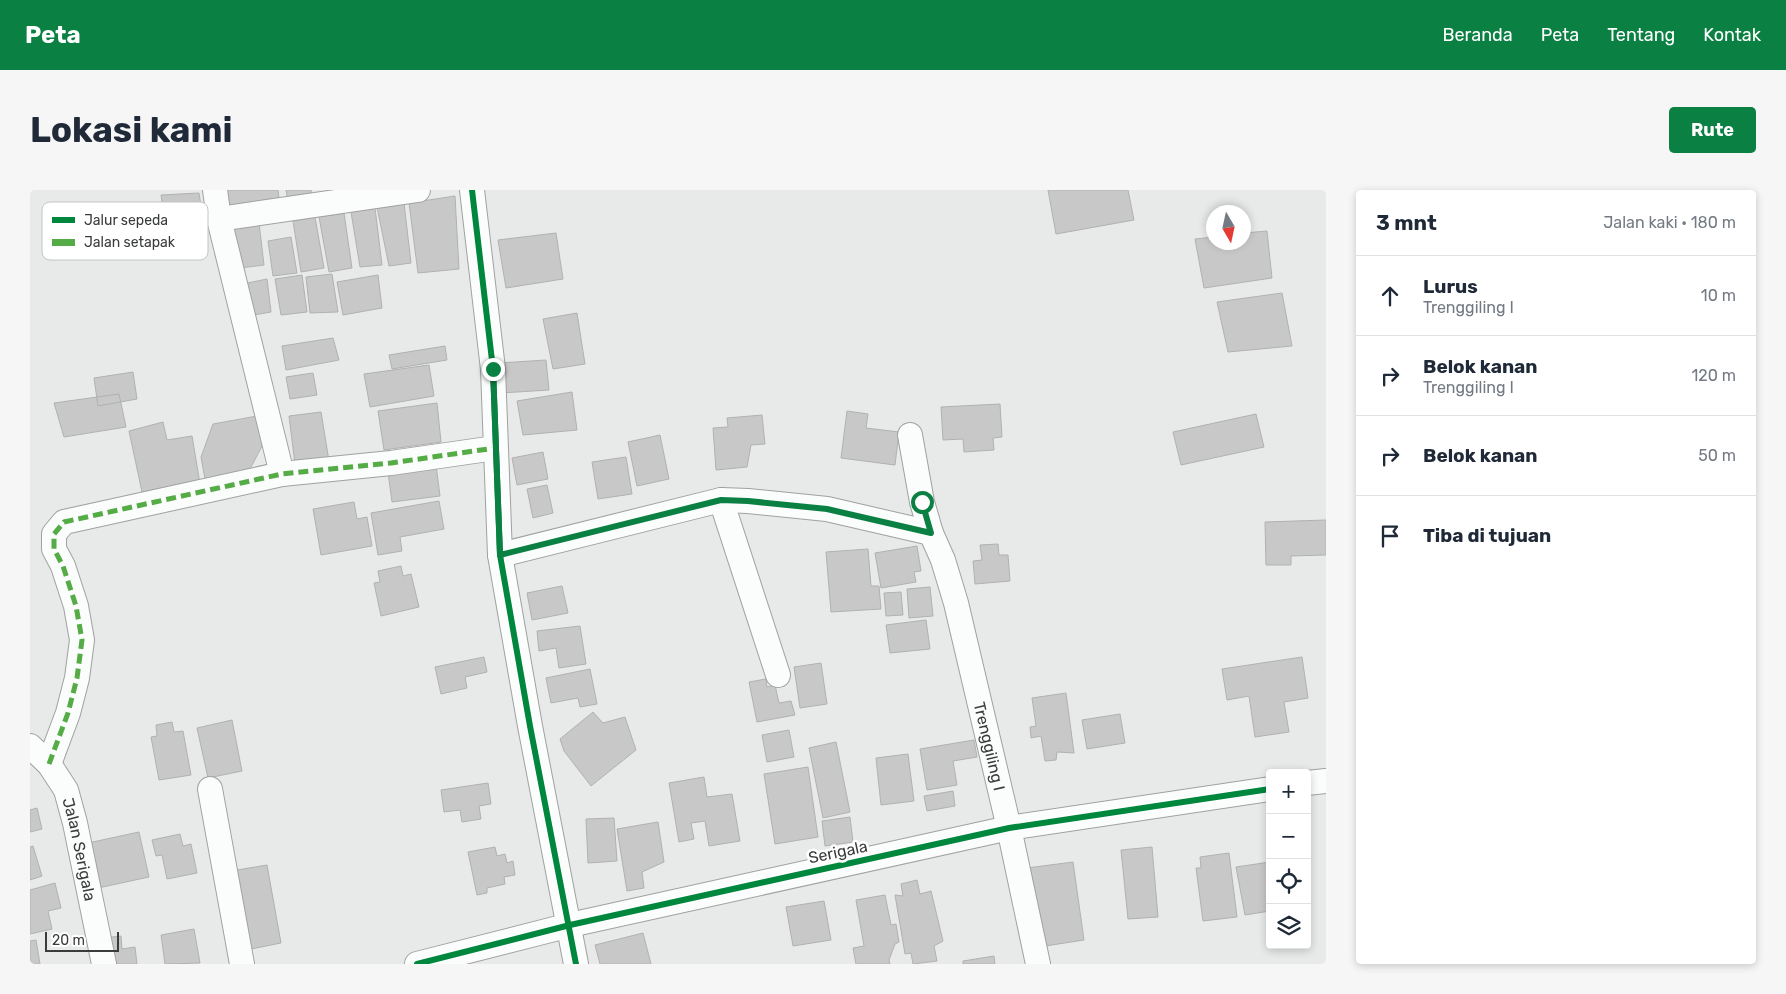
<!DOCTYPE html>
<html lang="id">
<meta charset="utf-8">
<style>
:root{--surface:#fff;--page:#f6f6f7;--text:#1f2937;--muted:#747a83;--line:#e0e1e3;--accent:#0b8043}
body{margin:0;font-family:Rubik,sans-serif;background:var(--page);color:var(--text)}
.controls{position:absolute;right:15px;bottom:15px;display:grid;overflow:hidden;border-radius:5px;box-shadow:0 2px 8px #0003}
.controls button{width:45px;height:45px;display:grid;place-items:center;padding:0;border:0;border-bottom:1px solid var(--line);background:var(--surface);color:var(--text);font:25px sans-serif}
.compass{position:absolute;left:1176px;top:15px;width:45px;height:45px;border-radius:50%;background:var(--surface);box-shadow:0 2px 8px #0003;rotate:171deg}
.scale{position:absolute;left:15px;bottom:12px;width:74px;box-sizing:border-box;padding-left:5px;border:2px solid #3a3c3b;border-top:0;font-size:14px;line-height:18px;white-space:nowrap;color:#3a3c3b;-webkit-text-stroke:4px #fff;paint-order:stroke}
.stop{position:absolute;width:15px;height:15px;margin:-11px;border:4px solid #0b8043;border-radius:50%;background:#fff}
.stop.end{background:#0b8043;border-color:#fff;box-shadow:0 1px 5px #0008}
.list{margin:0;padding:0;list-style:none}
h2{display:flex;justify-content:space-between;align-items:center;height:65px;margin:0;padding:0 20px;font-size:21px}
h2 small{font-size:16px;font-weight:400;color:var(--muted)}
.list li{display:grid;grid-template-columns:32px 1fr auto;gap:15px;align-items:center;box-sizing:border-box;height:80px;padding:0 20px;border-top:1px solid var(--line)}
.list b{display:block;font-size:19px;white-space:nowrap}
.list p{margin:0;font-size:16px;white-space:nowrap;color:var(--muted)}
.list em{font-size:16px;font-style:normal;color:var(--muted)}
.icon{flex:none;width:28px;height:28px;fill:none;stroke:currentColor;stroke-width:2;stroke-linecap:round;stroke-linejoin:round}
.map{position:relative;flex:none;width:1296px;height:774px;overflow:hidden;border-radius:5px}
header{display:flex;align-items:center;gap:30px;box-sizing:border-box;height:70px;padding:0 25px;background:var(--accent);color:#fff}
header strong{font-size:24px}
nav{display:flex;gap:28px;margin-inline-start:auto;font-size:18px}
.intro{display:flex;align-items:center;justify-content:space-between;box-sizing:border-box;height:120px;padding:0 30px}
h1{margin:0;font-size:35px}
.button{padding:12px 22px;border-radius:5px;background:var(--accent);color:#fff;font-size:18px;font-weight:700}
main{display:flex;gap:30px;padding:0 30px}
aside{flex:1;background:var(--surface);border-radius:5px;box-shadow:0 2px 8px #0003}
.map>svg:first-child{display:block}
.building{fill:#c7c8c7;stroke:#b0b2b0}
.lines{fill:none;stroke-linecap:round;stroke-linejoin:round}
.minor-casing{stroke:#a0a1a0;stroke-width:26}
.minor{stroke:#fbfcfc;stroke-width:24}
.quiet{stroke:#55ac46;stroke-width:5;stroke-dasharray:10 5;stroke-linecap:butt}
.cycleway-casing{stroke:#fff;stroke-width:9}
.cycleway{stroke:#00873e;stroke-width:6}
.route{stroke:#0b8043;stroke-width:6}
.labels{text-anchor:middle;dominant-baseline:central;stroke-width:5;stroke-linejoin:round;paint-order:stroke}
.street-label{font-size:16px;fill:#3a3c3b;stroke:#fff}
.key{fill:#fff;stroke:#c4c4c4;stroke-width:1}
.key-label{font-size:14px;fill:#3a3c3b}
</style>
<header>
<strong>Peta</strong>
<nav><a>Beranda</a><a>Peta</a><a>Tentang</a><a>Kontak</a></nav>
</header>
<div class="intro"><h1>Lokasi kami</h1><a class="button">Rute</a></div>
<main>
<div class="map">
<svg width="1296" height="774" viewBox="0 0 1296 774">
<rect width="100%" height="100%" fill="#e7eae8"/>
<!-- building -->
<path class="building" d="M 194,0 L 248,0 L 249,8 L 197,16 Z
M 256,0 L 281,0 L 282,7 L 258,10 Z
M 1018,0 L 1098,0 L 1104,30 L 1026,44 Z
M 169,3 L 173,29 L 135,37 L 131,5 Z
M 425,6 L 429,79 L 388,83 L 379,13 Z
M 374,13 L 381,73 L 359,76 L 347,17 Z
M 345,18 L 352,75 L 330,77 L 321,22 Z
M 314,23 L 322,78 L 299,82 L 289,27 Z
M 285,27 L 294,78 L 271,82 L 263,31 Z
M 229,33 L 234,75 L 210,78 L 203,38 Z
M 1237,41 L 1242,88 L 1174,98 L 1165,49 L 1184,47 L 1184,52 L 1214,52 L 1214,43 Z
M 526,43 L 533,89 L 476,98 L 468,50 Z
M 261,47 L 267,83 L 243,86 L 238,51 Z
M 302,84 L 308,122 L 280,123 L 276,87 Z
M 272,85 L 277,122 L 251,125 L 245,89 Z
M 348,85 L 352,118 L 313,125 L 307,92 Z
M 237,89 L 241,122 L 218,126 L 213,94 Z
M 1252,103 L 1262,156 L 1198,162 L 1187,112 Z
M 547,123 L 555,174 L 523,179 L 513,129 Z
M 303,148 L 309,170 L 256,180 L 252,156 Z
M 415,156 L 417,170 L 362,179 L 359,165 Z
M 516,170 L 519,200 L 471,203 L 469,173 Z
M 399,175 L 404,206 L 340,217 L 334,184 Z
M 103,182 L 107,209 L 68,216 L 64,188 Z
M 283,183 L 287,205 L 260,209 L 256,187 Z
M 542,202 L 547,240 L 493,245 L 487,211 Z
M 89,204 L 96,237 L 34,247 L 24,213 Z
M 407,213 L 411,252 L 354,260 L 348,221 Z
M 970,214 L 972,247 L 963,248 L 964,260 L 934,262 L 933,249 L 913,250 L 911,217 Z
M 817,221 L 838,224 L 836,238 L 869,242 L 865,275 L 811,268 Z
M 291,222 L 299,271 L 265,274 L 259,226 Z
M 1226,224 L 1234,257 L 1151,275 L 1143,242 Z
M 732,225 L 735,254 L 721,255 L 717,277 L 686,280 L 683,238 L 698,237 L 697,228 Z
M 227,226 L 234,252 L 218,283 L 175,289 L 171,267 L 183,234 Z
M 133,232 L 137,250 L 162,246 L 170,294 L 112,302 L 99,241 Z
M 630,245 L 639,289 L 607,296 L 598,252 Z
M 513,262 L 518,289 L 487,295 L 482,268 Z
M 596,267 L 602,304 L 568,309 L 562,272 Z
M 406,275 L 410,306 L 362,312 L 358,282 Z
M 517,295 L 523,323 L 503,328 L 497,299 Z
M 409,311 L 414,339 L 370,347 L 372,361 L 348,365 L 341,323 Z
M 324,312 L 327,329 L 337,327 L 342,356 L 291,365 L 283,319 Z
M 1296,330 L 1296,365 L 1261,366 L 1261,375 L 1236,375 L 1235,332 Z
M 968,354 L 969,365 L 978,365 L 980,391 L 945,394 L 943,371 L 952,370 L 950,355 Z
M 887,356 L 891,381 L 884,382 L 886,392 L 851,398 L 845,363 Z
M 838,359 L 841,396 L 849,396 L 851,419 L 801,422 L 796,362 Z
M 371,376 L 373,386 L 381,384 L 389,417 L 351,426 L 344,393 L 350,392 L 348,381 Z
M 532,396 L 538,423 L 502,430 L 497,403 Z
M 900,397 L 903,426 L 879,428 L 877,399 Z
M 871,402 L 873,425 L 856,426 L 854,403 Z
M 896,430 L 900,459 L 860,463 L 856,435 Z
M 550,436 L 556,474 L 529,478 L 526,458 L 509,461 L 507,441 Z
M 454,467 L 457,482 L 435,487 L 437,498 L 411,504 L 405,477 Z
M 1272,467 L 1278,508 L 1254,512 L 1259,542 L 1225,547 L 1219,506 L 1197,510 L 1192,479 Z
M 791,473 L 797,514 L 770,518 L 764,477 Z
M 560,479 L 567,514 L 550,517 L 548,508 L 521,513 L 516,488 Z
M 736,489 L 737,497 L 745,495 L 749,513 L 761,511 L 765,525 L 727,532 L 719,492 Z
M 1036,503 L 1044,563 L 1027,562 L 1026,570 L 1015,571 L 1011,546 L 1001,548 L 1000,537 L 1006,536 L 1002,508 Z
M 563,522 L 573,533 L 595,527 L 606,560 L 561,596 L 534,561 L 530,549 Z
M 1090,524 L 1095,553 L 1057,559 L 1052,530 Z
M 202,530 L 212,581 L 178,588 L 167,538 Z
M 142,532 L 144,542 L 153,541 L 161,585 L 129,590 L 121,547 L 127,546 L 126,535 Z
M 759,540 L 764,567 L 737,572 L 732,545 Z
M 944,550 L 947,567 L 923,571 L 927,595 L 897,600 L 890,559 Z
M 806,552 L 820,622 L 793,628 L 779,558 Z
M 878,564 L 884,611 L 851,615 L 846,568 Z
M 778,577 L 788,647 L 745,654 L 734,584 Z
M 674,587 L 677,607 L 702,604 L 710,651 L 679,656 L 675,631 L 661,633 L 664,649 L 649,652 L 639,593 Z
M 458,593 L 461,614 L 449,616 L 451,629 L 432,632 L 430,620 L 414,622 L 411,600 Z
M 923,601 L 925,616 L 897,621 L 894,606 Z
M 7,618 L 12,639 L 0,642 L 0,620 Z
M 820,627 L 823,652 L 795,656 L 792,631 Z
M 584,628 L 587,671 L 558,673 L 556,629 Z
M 628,632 L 634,672 L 612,682 L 614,698 L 597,701 L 587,639 Z
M 109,642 L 119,687 L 68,698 L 58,653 Z
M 150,644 L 153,656 L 161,654 L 167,683 L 137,689 L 132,665 L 126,666 L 122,650 Z
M 3,656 L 12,686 L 0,690 L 0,657 Z
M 465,657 L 467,666 L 475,664 L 477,673 L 483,671 L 485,685 L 474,687 L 475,694 L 457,698 L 457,703 L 447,705 L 438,662 Z
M 1122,657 L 1128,727 L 1098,729 L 1091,660 Z
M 1199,663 L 1207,727 L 1173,731 L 1166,678 L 1171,678 L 1170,667 Z
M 1043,672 L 1054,750 L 1009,757 L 997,678 Z
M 1240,672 L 1240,721 L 1215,725 L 1206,677 Z
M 237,675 L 251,753 L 221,759 L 207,680 Z
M 887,690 L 890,704 L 901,701 L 913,751 L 904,756 L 907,771 L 883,774 L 881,763 L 875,764 L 865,705 L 873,706 L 871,694 Z
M 25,693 L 31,718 L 18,721 L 22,739 L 0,744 L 0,700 Z
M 855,705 L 861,735 L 866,734 L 869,752 L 865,754 L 859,770 L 860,774 L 826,774 L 823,758 L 834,756 L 826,710 Z
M 794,711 L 801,750 L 763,756 L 756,717 Z
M 164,739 L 170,773 L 135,774 L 131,745 Z
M 613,743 L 621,774 L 570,774 L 565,755 Z
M 91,746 L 92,759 L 105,757 L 107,774 L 77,774 L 74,748 Z
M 6,750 L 10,774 L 0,774 L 0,751 Z
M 964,766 L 965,774 L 933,774 L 933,771 Z"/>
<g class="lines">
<!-- minor casing -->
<g class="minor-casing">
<g id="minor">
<path d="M 185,0 L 189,29 L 252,284"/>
<path d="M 442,0 L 463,179 L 470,365 L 500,536 L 546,774"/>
<path d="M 189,29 L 388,0"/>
<path id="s1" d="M 880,245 L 892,312 L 901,343 L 913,370 L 926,413 L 979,638 L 1008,774"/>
<path d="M 691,310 L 748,485"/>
<path d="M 470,365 L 691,310 L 718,311 L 797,319 L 901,343"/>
<path id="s2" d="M 0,556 L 19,574 L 36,600 L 45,633 L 74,774"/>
<path d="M 19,574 L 38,523 L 47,488 L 52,450 L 46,416 L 33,376 L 24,359 L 24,344 L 34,332 L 252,284 L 361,273 L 465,258"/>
<path d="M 1277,593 L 1296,591"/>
<path d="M 180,599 L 212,774"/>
<path d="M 387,774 L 540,735 L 979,638 L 1240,599"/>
</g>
</g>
<!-- minor -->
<use href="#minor" class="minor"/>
<!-- quiet -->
<path class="quiet" d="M 19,574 L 38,523 L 47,488 L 52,450 L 46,416 L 33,376 L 24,359 L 24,344 L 34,332 L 252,284 L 361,273 L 465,258"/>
<!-- cycleway casing -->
<g class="cycleway-casing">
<path id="cycleway" d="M 442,0 L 463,179 L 470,365 L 500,536 L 546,774
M 387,774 L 540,735 L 979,638 L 1240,599"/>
</g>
<!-- cycleway -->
<use href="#cycleway" class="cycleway"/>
</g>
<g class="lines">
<!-- route -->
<path class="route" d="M 463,179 L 470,365 L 691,310 L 718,311 L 797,319 L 901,343 L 892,312"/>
</g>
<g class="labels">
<!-- street labels -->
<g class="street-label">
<text stroke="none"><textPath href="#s1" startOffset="322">Trenggiling I</textPath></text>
<text stroke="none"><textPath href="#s2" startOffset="118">Jalan Serigala</textPath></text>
<text transform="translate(808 662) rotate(-12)">Serigala</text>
</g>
</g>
<!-- legend -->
<rect x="12" y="12" width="166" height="58" rx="8" class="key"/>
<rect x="22" y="27" width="23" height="6" fill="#00873e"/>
<rect x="22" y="49" width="23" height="7" fill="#55ac46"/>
<g class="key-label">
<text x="54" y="35">Jalur sepeda</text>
<text x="54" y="57">Jalan setapak</text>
</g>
</svg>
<div class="controls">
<button>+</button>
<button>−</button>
<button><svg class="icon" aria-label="locate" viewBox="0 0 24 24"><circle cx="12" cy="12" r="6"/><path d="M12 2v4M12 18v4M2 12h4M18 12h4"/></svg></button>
<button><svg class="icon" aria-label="layers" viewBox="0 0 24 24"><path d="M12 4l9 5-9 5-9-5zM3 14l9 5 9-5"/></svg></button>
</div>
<svg class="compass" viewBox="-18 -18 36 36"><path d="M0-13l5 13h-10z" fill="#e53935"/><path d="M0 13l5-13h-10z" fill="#747a83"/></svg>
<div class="scale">20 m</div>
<div class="stop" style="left:892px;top:312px"></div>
<div class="stop end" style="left:463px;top:179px"></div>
</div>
<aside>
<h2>3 mnt<small>Jalan kaki · 180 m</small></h2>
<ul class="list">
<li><svg class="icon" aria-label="ahead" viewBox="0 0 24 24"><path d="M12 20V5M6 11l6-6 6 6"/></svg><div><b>Lurus</b><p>Trenggiling I</p></div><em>10 m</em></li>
<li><svg class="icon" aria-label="right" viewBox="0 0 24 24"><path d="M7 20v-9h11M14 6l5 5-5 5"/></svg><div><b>Belok kanan</b><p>Trenggiling I</p></div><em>120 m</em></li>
<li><svg class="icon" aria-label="right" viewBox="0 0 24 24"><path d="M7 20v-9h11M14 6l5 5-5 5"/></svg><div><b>Belok kanan</b></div><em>50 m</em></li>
<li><svg class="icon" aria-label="arrive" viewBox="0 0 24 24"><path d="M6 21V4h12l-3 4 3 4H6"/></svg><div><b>Tiba di tujuan</b></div></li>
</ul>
</aside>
</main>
